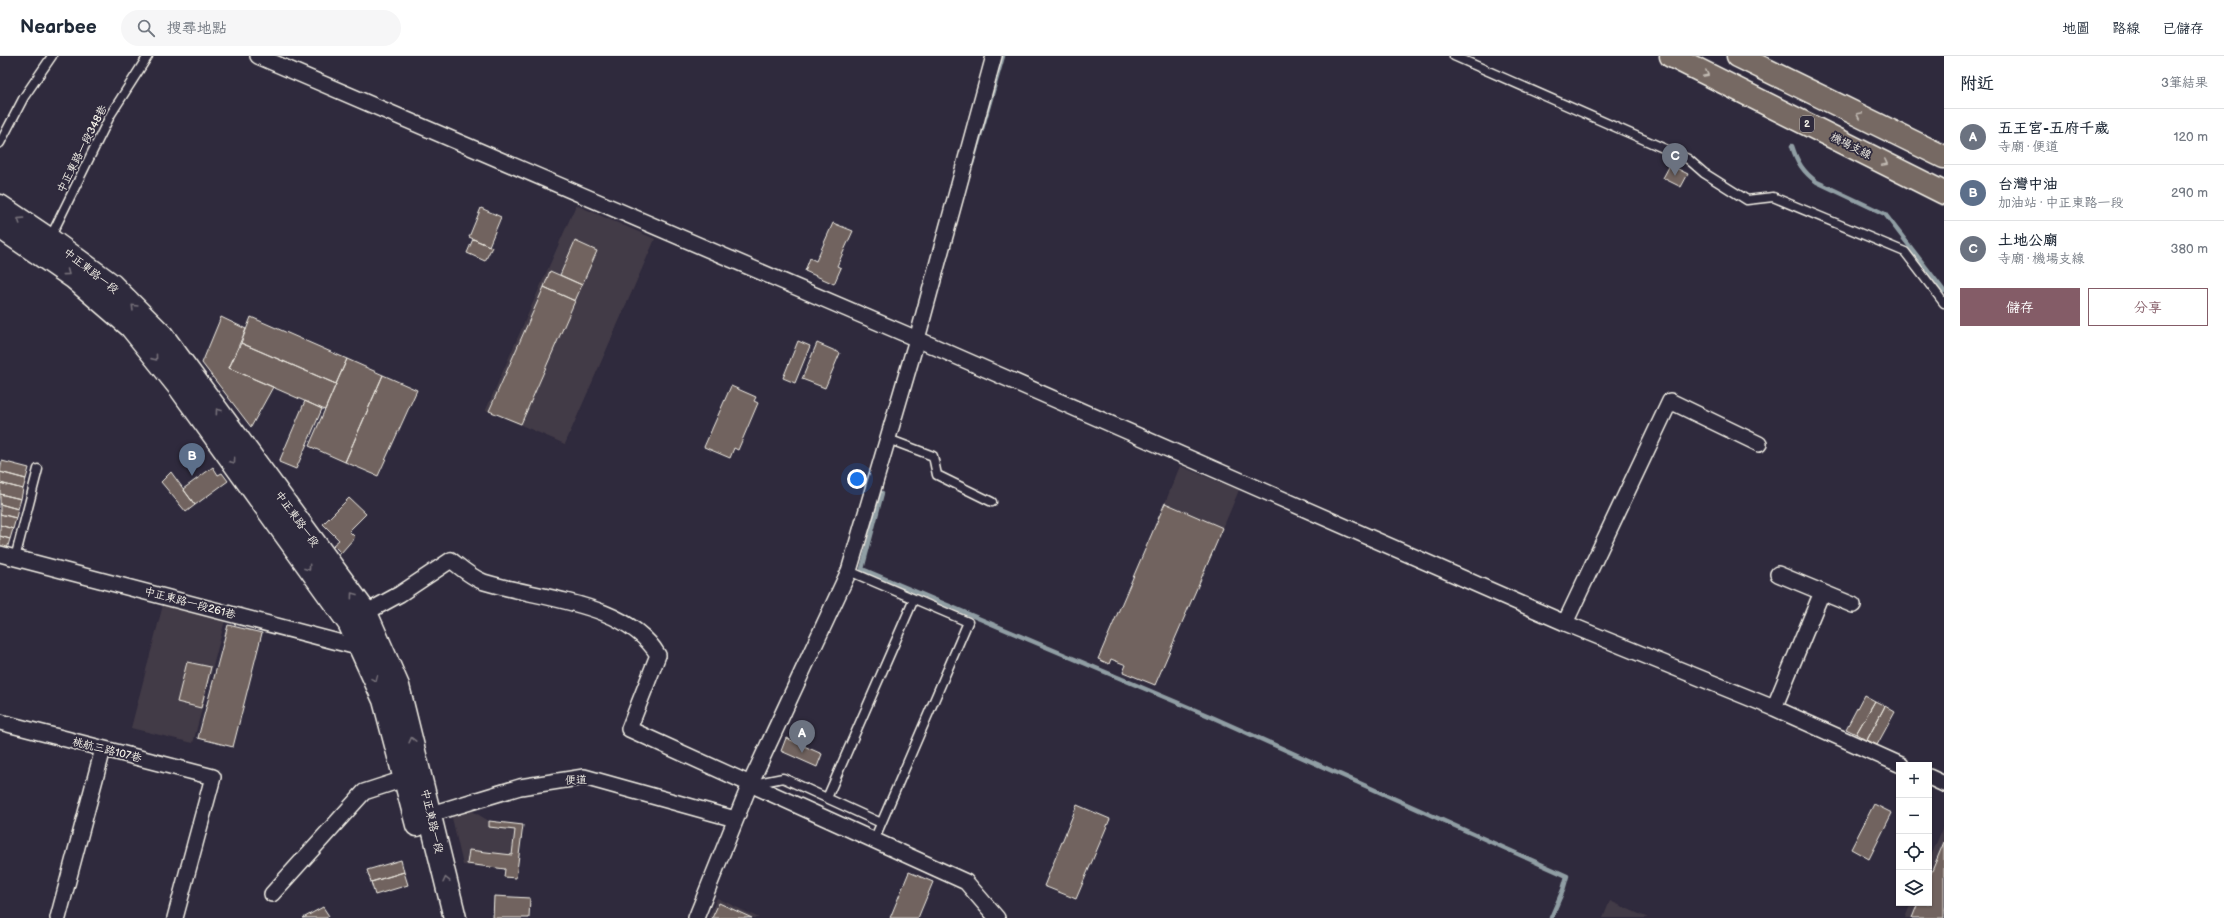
<!DOCTYPE html>
<html lang="zh-TW">
<meta charset="utf-8">
<style>
:root{--surface:#fff;--page:#f6f6f7;--text:#1f2937;--muted:#747a83;--line:#e0e1e3;--accent:#845c67}
body{margin:0;font-family:"Balsamiq Sans","LXGW WenKai TC",sans-serif;background:var(--page);color:var(--text)}
.controls{position:absolute;right:12px;bottom:12px;display:grid;overflow:hidden;border-radius:0px;box-shadow:0 1px 3px #0004}
.controls button{width:36px;height:36px;display:grid;place-items:center;padding:0;border:0;border-bottom:1px solid var(--line);background:var(--surface);color:var(--text);font:20px sans-serif}
.you{position:absolute;left:857px;top:423px;width:14px;height:14px;margin:-10px;border:3px solid #fff;border-radius:50%;background:#1a73e8;box-shadow:0 0 0 6px #1a73e833}
.badge{display:grid;place-items:center;width:26px;height:26px;border-radius:50%;background:var(--accent);color:#fff;font-size:13px;font-weight:700}
.pin{position:absolute;translate:-50% -33px;filter:drop-shadow(0 1px 2px #0008)}
.pin::after{content:'';position:absolute;top:21px;width:14px;height:12px;background:inherit;clip-path:polygon(0 0,100% 0,50% 100%)}
.list{margin:0;padding:0;list-style:none}
h2{display:flex;justify-content:space-between;align-items:center;height:52px;margin:0;padding:0 16px;font-size:17px}
h2 small{font-size:13px;font-weight:400;color:var(--muted)}
.list li{display:grid;grid-template-columns:26px 1fr auto;gap:12px;align-items:center;box-sizing:border-box;height:56px;padding:0 16px;border-top:1px solid var(--line)}
.list b{display:block;font-size:15px;white-space:nowrap}
.list p{margin:0;font-size:13px;white-space:nowrap;color:var(--muted)}
.list em{font-size:13px;font-style:normal;color:var(--muted)}
.actions{display:flex;gap:8px;padding:12px 16px}
.actions a{flex:1;padding:9px 0;border:1px solid var(--accent);border-radius:0px;text-align:center;font-size:14px;color:var(--accent)}
.actions .main{background:var(--accent);color:#fff}
.icon{flex:none;width:22px;height:22px;fill:none;stroke:currentColor;stroke-width:2;stroke-linecap:round;stroke-linejoin:round}
.map{position:relative;flex:none;width:1944px;height:862px;overflow:hidden}
header{display:flex;align-items:center;gap:24px;box-sizing:border-box;height:56px;padding:0 20px;background:var(--surface);border-bottom:1px solid var(--line)}
header strong{font-size:19px}
nav{display:flex;gap:22px;margin-inline-start:auto;font-size:14px}
.search{width:280px;height:36px;background:var(--page);display:flex;align-items:center;gap:10px;box-sizing:border-box;padding:0 14px;border-radius:22px;color:var(--muted);font-size:15px}
main{display:flex}
aside{flex:1;background:var(--surface)}
.map>svg:first-child{display:block}
.built{fill:#433b47}
.lines{fill:none;stroke-linecap:round;stroke-linejoin:round}
.stream{stroke:#909ea4;stroke-width:4.5}
.building{fill:#71635f;stroke:#f4f1e8}
.lane-casing{stroke:#f4f1e8;stroke-width:11}
.street-casing{stroke:#f4f1e8;stroke-width:18}
.secondary-casing{stroke:#f4f1e8;stroke-width:25}
.highway-casing{stroke:#f4f1e8;stroke-width:25}
.lane{stroke:#2f2a3d;stroke-width:8}
.street{stroke:#2f2a3d;stroke-width:15}
.secondary{stroke:#2f2a3d;stroke-width:22}
.highway{stroke:#766964;stroke-width:22}
.oneway{stroke:#c2bbb3}
.oneway2{stroke:#747079}
.labels{text-anchor:middle;dominant-baseline:central;stroke-width:3.5;stroke-linejoin:round;paint-order:stroke}
.shield{fill:#2f2a3d;stroke:#b9b5b5;stroke-width:1}
.shield-label{font-size:10px;font-weight:bold;fill:#f4f1e8}
.street-label{font-size:11px;fill:#f4f1e8;stroke:#2f2a3d}
</style>
<header>
<strong>Nearbee</strong>
<div class="search"><svg class="icon" aria-label="search" viewBox="0 0 24 24"><circle cx="10" cy="10" r="6"/><path d="M15 15l6 6"/></svg>搜尋地點</div>
<nav><a>地圖</a><a>路線</a><a>已儲存</a></nav>
</header>
<main>
<div class="map">
<svg width="1944" height="862" viewBox="0 0 1944 862">
<rect width="100%" height="100%" fill="#2f2a3d"/>
<filter id="ink" filterUnits="userSpaceOnUse"><feTurbulence type="fractalNoise" baseFrequency=".025" numOctaves="2"/><feDisplacementMap in="SourceGraphic" scale="8" xChannelSelector="R" yChannelSelector="G"/><feConvolveMatrix kernelMatrix="1 2 1 2 8 2 1 2 1" color-interpolation-filters="sRGB"/></filter>
<g filter="url(#ink)">
<!-- built -->
<path class="built" d="M 576,149 L 655,183 L 565,388 L 486,354 Z
M 1180,410 L 1239,434 L 1223,472 L 1165,447 Z
M 163,549 L 225,564 L 193,687 L 131,672 Z
M 467,752 L 489,765 L 523,769 L 516,822 L 504,821 L 504,813 L 463,809 L 450,753 Z
M 1944,769 L 1944,862 L 1905,862 L 1911,847 L 1929,847 L 1929,805 Z
M 717,842 L 759,862 L 708,862 Z
M 1610,845 L 1648,862 L 1603,862 Z"/>
<g class="lines">
<!-- stream -->
<path class="stream" d="M 1792,90 C 1797,106 1803,116 1817,126 L 1885,158 L 1944,235
M 972,108 L 1003,0
M 882,437 L 862,513 L 1214,662 L 1567,820 L 1563,834 L 1551,862"/>
</g>
<!-- building -->
<path class="building" d="M 1670,109 L 1688,118 L 1681,131 L 1663,122 Z
M 481,152 L 501,161 L 489,190 L 469,181 Z
M 833,167 L 853,175 L 837,210 L 841,212 L 834,228 L 805,215 L 810,202 L 816,205 Z
M 473,183 L 492,191 L 485,205 L 467,197 Z
M 575,185 L 597,195 L 582,229 L 560,219 Z
M 550,215 L 582,229 L 575,245 L 544,231 Z
M 544,231 L 575,245 L 521,368 L 489,355 Z
M 221,261 L 246,273 L 229,312 L 273,331 L 251,371 L 202,307 Z
M 251,261 L 347,303 L 336,328 L 241,287 Z
M 798,285 L 810,290 L 795,327 L 783,322 Z
M 241,287 L 336,328 L 325,354 L 229,312 Z
M 817,287 L 840,297 L 825,332 L 802,323 Z
M 347,303 L 383,319 L 345,406 L 309,390 Z
M 383,319 L 417,334 L 378,420 L 345,406 Z
M 731,330 L 756,341 L 754,345 L 758,347 L 738,394 L 734,392 L 730,402 L 704,391 Z
M 305,345 L 322,353 L 296,413 L 279,406 Z
M 2,405 L 29,412 L 26,423 L 0,416 Z
M 213,411 L 218,419 L 222,417 L 228,425 L 195,449 L 183,433 Z
M 0,416 L 26,423 L 23,433 L 0,427 Z
M 171,416 L 195,449 L 186,456 L 161,426 Z
M 0,427 L 23,433 L 21,443 L 0,438 Z
M 0,438 L 21,443 L 18,453 L 0,448 Z
M 349,442 L 366,458 L 349,475 L 355,481 L 341,497 L 333,489 L 339,484 L 323,468 Z
M 1165,447 L 1223,472 L 1155,629 L 1123,616 L 1126,609 L 1111,603 L 1109,608 L 1098,603 Z
M 0,448 L 18,453 L 16,462 L 0,458 Z
M 0,458 L 16,462 L 13,473 L 0,469 Z
M 0,469 L 13,473 L 10,483 L 0,480 Z
M 0,480 L 10,483 L 7,493 L 0,491 Z
M 228,569 L 262,577 L 233,691 L 198,682 Z
M 187,606 L 211,611 L 201,652 L 177,646 Z
M 1864,639 L 1875,645 L 1856,678 L 1846,673 Z
M 1875,645 L 1885,650 L 1867,684 L 1856,678 Z
M 1885,650 L 1895,656 L 1877,689 L 1867,684 Z
M 786,682 L 822,698 L 817,711 L 781,695 Z
M 1874,748 L 1892,757 L 1869,803 L 1851,793 Z
M 1077,749 L 1110,763 L 1076,843 L 1044,830 Z
M 489,765 L 523,769 L 516,822 L 504,821 L 505,813 L 467,808 L 469,794 L 512,799 L 515,774 L 489,771 Z
M 1944,786 L 1944,862 L 1912,862 L 1918,847 L 1929,847 L 1929,822 Z
M 401,804 L 404,816 L 371,826 L 367,814 Z
M 404,816 L 408,829 L 375,839 L 371,826 Z
M 909,816 L 933,826 L 918,862 L 890,862 Z
M 494,840 L 530,842 L 529,862 L 493,862 Z
M 719,847 L 752,862 L 712,862 Z
M 323,851 L 329,860 L 326,862 L 303,862 Z"/>
<g class="lines">
<!-- lane casing -->
<g class="lane-casing">
<path id="lane" d="M 1454,0 L 1688,103 L 1704,117 L 1747,144 L 1773,141 L 1905,196 L 1944,247
M 0,87 L 24,41 L 52,0
M 50,182 L 111,58 L 148,0
M 888,383 L 933,400 L 937,419 L 992,446
M 15,502 L 38,413
M 849,515 L 968,566 L 874,784
M 753,728 L 783,722 L 881,767
M 827,742 L 914,543"/>
</g>
<!-- street casing -->
<g class="street-casing">
<path id="street" d="M 258,0 L 917,283 L 1565,567 L 1774,652 L 1901,709
M 0,498 L 361,592 L 365,590
M 1778,518 L 1853,549
M 358,561 L 400,538 L 451,504 C 461,512 472,522 484,526 C 538,543 626,545 658,599 L 629,673 L 966,826 L 997,862
M 1565,567 L 1670,345 L 1759,388
M 1774,652 L 1822,536
M 0,666 L 213,721 L 175,862
M 1929,721 L 1944,728
M 421,761 L 520,731 L 584,721 L 735,763
M 272,838 L 364,736 L 413,720
M 58,862 L 103,693
M 696,862 L 750,728 L 849,515 L 917,283 L 994,0"/>
</g>
<!-- secondary casing -->
<g class="secondary-casing">
<path id="secondary" d="M 0,150 L 49,183 L 112,229 L 162,279 L 366,557 L 398,630 L 455,862
M 0,171 L 74,222 L 131,271 L 180,332 L 349,567 L 384,644 L 417,769"/>
</g>
<!-- highway casing -->
<g class="highway-casing">
<path id="highway" d="M 1671,0 L 1944,137
M 1738,0 L 1944,101"/>
</g>
<!-- lane -->
<use href="#lane" class="lane"/>
<!-- street -->
<use href="#street" class="street"/>
<!-- secondary -->
<use href="#secondary" class="secondary"/>
<!-- highway -->
<use href="#highway" class="highway"/>
</g>
<!-- one-way arrows -->
<defs><path id="oneway-chevron" d="M-2-3.5L2.5 0L-2 3.5" fill="none" stroke-width="1.6" stroke-linecap="round" stroke-linejoin="round"/></defs>
<g class="oneway">
<use href="#oneway-chevron" transform="translate(1706 18) rotate(27)"/>
<use href="#oneway-chevron" transform="translate(1859 59) rotate(-154)"/>
<use href="#oneway-chevron" transform="translate(1885 107) rotate(27)"/>
</g>
<g class="oneway2">
<use href="#oneway-chevron" transform="translate(20 164) rotate(-147)"/>
<use href="#oneway-chevron" transform="translate(67 217) rotate(37)"/>
<use href="#oneway-chevron" transform="translate(134 251) rotate(-135)"/>
<use href="#oneway-chevron" transform="translate(155 302) rotate(51)"/>
<use href="#oneway-chevron" transform="translate(218 355) rotate(-126)"/>
<use href="#oneway-chevron" transform="translate(233 405) rotate(53)"/>
<use href="#oneway-chevron" transform="translate(308 512) rotate(54)"/>
<use href="#oneway-chevron" transform="translate(353 539) rotate(-126)"/>
<use href="#oneway-chevron" transform="translate(375 623) rotate(66)"/>
<use href="#oneway-chevron" transform="translate(412 684) rotate(-104)"/>
<use href="#oneway-chevron" transform="translate(446 824) rotate(-103)"/>
</g>
</g>
<g class="labels">
<!-- shield labels -->
<rect class="shield" x="1800" y="60" width="14" height="16" rx="3"/>
<g class="shield-label">
<text x="1807" y="68">2</text>
</g>
<!-- street labels -->
<g class="street-label">
<text transform="translate(1851 90) rotate(27)">機場支線</text>
<text transform="translate(82 93) rotate(-63)">中正東路一段348巷</text>
<text transform="translate(91 215) rotate(38)">中正東路一段</text>
<text transform="translate(297 463) rotate(54)">中正東路一段</text>
<text transform="translate(190 547) rotate(15)">中正東路一段261巷</text>
<text transform="translate(107 694) rotate(14)">桃航三路107巷</text>
<text transform="translate(576 724) rotate(-1)">便道</text>
<text transform="translate(432 765) rotate(77)">中正東路一段</text>
</g>
</g>
</svg>
<div class="controls">
<button>+</button>
<button>−</button>
<button><svg class="icon" aria-label="locate" viewBox="0 0 24 24"><circle cx="12" cy="12" r="6"/><path d="M12 2v4M12 18v4M2 12h4M18 12h4"/></svg></button>
<button><svg class="icon" aria-label="layers" viewBox="0 0 24 24"><path d="M12 4l9 5-9 5-9-5zM3 14l9 5 9-5"/></svg></button>
</div>
<div class="you"></div>
<div class="pin badge" style="left:802px;top:697px;background:#6b7280">A</div>
<div class="pin badge" style="left:192px;top:420px;background:#5c6f8a">B</div>
<div class="pin badge" style="left:1675px;top:120px;background:#6b7280">C</div>
</div>
<aside>
<h2>附近<small>3筆結果</small></h2>
<ul class="list">
<li><span class="badge" style="background:#6b7280">A</span><div><b>五王宮-五府千歲</b><p>寺廟 · 便道</p></div><em>120 m</em></li>
<li><span class="badge" style="background:#5c6f8a">B</span><div><b>台灣中油</b><p>加油站 · 中正東路一段</p></div><em>290 m</em></li>
<li><span class="badge" style="background:#6b7280">C</span><div><b>土地公廟</b><p>寺廟 · 機場支線</p></div><em>380 m</em></li>
</ul>
<div class="actions"><a class="main">儲存</a><a>分享</a></div>
</aside>
</main>
